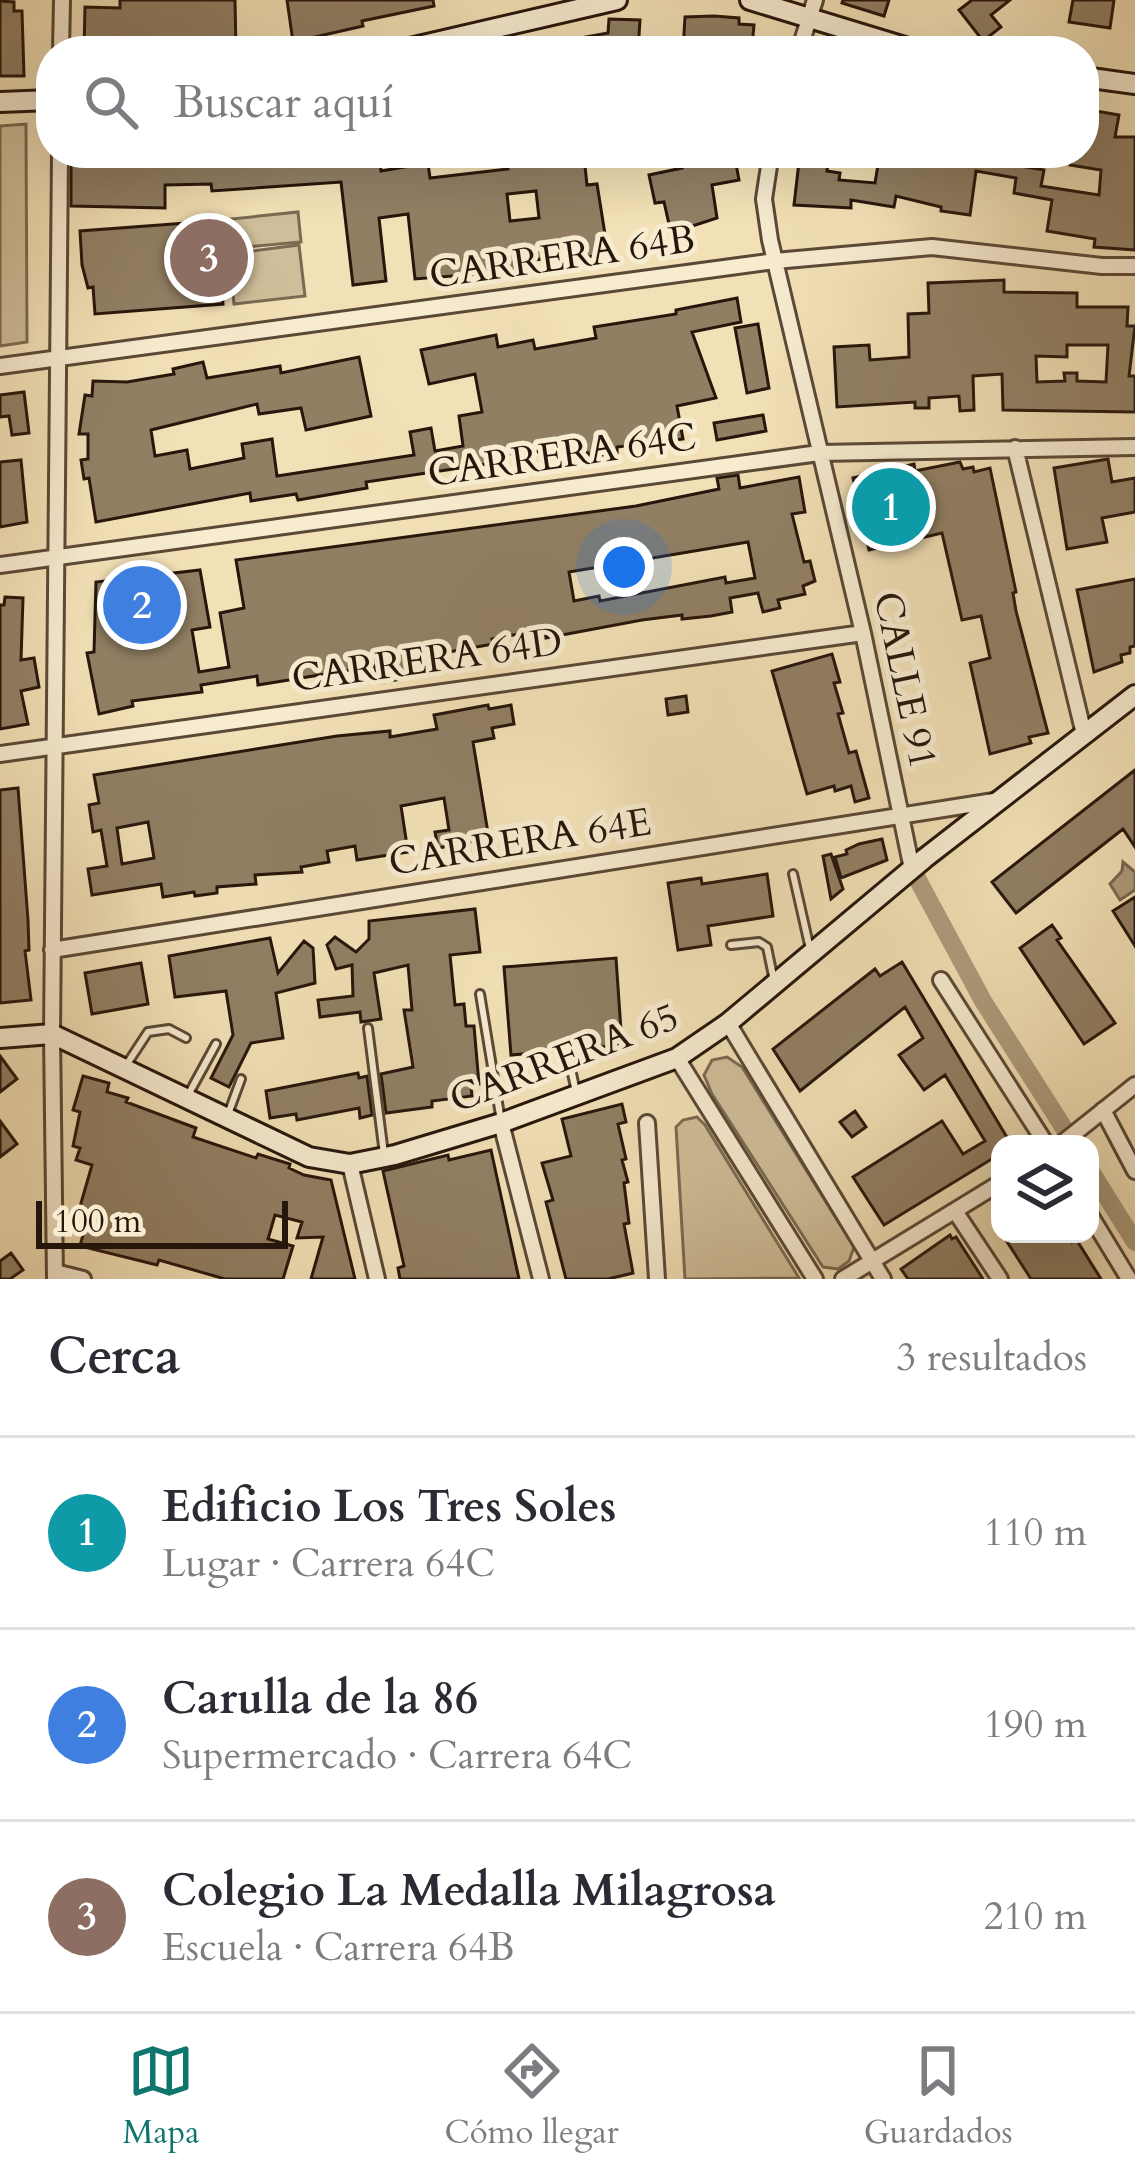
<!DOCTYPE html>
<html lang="es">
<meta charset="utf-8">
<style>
:root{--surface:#fff;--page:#f7f7f7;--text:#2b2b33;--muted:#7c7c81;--line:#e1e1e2;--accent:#0f766e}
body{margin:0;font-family:Cardo,serif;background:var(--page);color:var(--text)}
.controls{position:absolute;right:36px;bottom:36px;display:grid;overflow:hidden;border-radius:24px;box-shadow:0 12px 48px #0002}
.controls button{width:108px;height:108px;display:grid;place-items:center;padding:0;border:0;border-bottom:3px solid var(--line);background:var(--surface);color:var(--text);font:60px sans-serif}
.scale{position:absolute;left:36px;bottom:30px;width:252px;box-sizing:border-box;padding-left:12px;border:6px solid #27160b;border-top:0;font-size:33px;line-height:42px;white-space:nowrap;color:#27160b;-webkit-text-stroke:9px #f7ebd0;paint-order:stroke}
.you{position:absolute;left:624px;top:567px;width:42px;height:42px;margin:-30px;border:9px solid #fff;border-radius:50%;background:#1a73e8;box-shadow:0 0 0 18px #1a73e833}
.badge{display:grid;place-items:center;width:78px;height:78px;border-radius:50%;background:var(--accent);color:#fff;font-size:39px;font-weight:700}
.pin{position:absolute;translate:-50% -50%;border:6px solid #fff;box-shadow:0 3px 12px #0006}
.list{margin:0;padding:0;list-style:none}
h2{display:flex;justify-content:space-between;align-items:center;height:156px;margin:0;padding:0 48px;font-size:51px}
h2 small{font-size:39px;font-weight:400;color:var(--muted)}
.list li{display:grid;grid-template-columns:78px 1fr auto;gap:36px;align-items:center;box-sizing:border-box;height:192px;padding:0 48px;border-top:3px solid var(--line)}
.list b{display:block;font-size:45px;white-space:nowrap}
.list p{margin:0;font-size:39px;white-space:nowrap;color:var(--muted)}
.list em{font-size:39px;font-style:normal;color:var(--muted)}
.icon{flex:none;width:66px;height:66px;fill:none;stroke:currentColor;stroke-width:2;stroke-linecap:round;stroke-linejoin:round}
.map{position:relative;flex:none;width:1135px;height:1279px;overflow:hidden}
.search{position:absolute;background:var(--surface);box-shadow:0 12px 48px #0002;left:36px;right:36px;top:36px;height:132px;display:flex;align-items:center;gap:30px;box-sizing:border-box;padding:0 42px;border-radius:48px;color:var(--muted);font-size:45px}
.sheet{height:732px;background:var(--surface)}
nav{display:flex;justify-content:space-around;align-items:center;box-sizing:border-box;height:168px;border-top:3px solid var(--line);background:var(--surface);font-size:33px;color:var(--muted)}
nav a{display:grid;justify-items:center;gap:6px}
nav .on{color:var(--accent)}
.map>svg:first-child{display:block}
.green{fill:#cfbe99;stroke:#7b6a52;stroke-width:3}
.water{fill:#ad9b7c;stroke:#77664f;stroke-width:3}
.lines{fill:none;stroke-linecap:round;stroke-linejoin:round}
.canal{stroke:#ad9b7c;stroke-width:18}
.building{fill:#917f64;stroke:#27160b;stroke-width:3;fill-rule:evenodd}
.lane-casing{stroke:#5a4836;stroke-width:12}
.street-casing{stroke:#5a4836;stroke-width:20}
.secondary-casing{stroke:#27160b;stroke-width:24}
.lane{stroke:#f7ebd0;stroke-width:6}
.street{stroke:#f7ebd0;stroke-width:14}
.secondary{stroke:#f7ebd0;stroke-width:18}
.labels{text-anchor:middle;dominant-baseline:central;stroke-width:10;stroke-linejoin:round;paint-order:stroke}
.street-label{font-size:39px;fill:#27160b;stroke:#f7ebd0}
</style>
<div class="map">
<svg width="1135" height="1279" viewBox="0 0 1135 1279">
<rect width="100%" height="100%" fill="#f2e0b6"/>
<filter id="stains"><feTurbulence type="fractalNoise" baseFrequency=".00167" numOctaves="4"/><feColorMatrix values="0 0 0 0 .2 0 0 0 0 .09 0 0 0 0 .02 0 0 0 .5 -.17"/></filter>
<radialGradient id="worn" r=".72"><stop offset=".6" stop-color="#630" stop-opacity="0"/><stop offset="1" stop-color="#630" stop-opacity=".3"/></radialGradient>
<!-- green -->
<path class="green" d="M 26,124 L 27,342 L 0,346 L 0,126 Z
M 298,212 L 301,242 L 234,248 L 231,219 Z
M 299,245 L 305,296 L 234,304 L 229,254 Z
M 727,1057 L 742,1067 L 854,1247 L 849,1261 L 838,1269 L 823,1267 L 712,1094 L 704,1075 L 712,1060 Z
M 697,1117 L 705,1125 L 799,1278 L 685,1279 L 676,1127 L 683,1120 Z"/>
<!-- water -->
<path class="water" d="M 1123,862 L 1135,872 L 1135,890 L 1120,900 L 1110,884 L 1122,871 Z"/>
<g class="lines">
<!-- canal -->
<path class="canal" d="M 912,869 L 983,1001 L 1074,1144
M 1090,1170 L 1135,1242"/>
</g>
<!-- building -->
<path class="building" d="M 120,0 L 235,0 L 236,51 L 84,51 L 85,7 L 120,8 Z
M 287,0 L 433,0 L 434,6 L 362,21 L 363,26 L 293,42 Z
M 843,0 L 889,0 L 884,16 L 842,3 Z
M 972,0 L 1010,0 L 991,15 L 1001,27 L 983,41 L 959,10 Z
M 1073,0 L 1114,0 L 1110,28 L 1069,22 Z
M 0,1 L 14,2 L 14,11 L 22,11 L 24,76 L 0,76 Z
M 714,16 L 739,18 L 739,24 L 754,25 L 752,47 L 734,46 L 733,51 L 683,51 L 685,17 Z
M 609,19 L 640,20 L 638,51 L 548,51 L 547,44 L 608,33 Z
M 1084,109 L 1119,115 L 1115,137 L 1135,137 L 1135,250 L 1094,247 L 1095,239 L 1047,231 L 1052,200 L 1014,193 L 1016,178 L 976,171 L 970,215 L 941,211 L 941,207 L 896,196 L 894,207 L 851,200 L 851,208 L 794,205 L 800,153 L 829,153 L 827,171 L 840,173 L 839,180 L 875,183 L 880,153 L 1011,153 L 1009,164 L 1044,170 L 1041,186 L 1099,195 L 1101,170 L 1070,165 L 1072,153 L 1084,153 Z
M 71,153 L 379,153 L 381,171 L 428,163 L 430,178 L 508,169 L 505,153 L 521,153 L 522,164 L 584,157 L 587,185 L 597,184 L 608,253 L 544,266 L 543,259 L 514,262 L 515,271 L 415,279 L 408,214 L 379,218 L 386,281 L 353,285 L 341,182 L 212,191 L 211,184 L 165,185 L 165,208 L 71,206 ZM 536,191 L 539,218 L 510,221 L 507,194 Z
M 679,153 L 734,153 L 739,180 L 712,185 L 717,218 L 671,233 L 664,202 L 655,203 L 649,175 L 682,168 Z
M 226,220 L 229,254 L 220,255 L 223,304 L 95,314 L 93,287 L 88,288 L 82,265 L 80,231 Z
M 1004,280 L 1004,292 L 1077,293 L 1077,307 L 1128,307 L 1127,326 L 1135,326 L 1129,376 L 1135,376 L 1135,412 L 1003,410 L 1002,374 L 973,376 L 974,410 L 960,411 L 959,396 L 929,398 L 929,408 L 915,408 L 915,402 L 837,407 L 834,347 L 869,345 L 870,360 L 909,357 L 908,314 L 929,313 L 928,283 ZM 1067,345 L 1108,345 L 1106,382 L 1077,381 L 1077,373 L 1064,373 L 1065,381 L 1037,382 L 1036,356 L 1067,357 Z
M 737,298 L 741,322 L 692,332 L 716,398 L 677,406 L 683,439 L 617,447 L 617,455 L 589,458 L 588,453 L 545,458 L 545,451 L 486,457 L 487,464 L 366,482 L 367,488 L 298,500 L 296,494 L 251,501 L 250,493 L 96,522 L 89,478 L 84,479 L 81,460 L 88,459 L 88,434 L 79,434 L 85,395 L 92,396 L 93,381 L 127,382 L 174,374 L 173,369 L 203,362 L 207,378 L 280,366 L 281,373 L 359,357 L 371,416 L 306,430 L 301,408 L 259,414 L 257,404 L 151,430 L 155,456 L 187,450 L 190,469 L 244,458 L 242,444 L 272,439 L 277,476 L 414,455 L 410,432 L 431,428 L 435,451 L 463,446 L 459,416 L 482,412 L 475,374 L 429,384 L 421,350 L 496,335 L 498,347 L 533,340 L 535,349 L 596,338 L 594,327 L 676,314 L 676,310 Z
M 758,324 L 769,388 L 747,393 L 735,328 Z
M 24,392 L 29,433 L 12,435 L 9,416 L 0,417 L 0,395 Z
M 763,415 L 766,431 L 717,440 L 714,423 Z
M 1108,459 L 1112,482 L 1135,478 L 1135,512 L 1102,518 L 1107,542 L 1067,549 L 1054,468 Z
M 21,460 L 27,522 L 0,527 L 0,462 Z
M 960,462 L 963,469 L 973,467 L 974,472 L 990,468 L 1016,592 L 1013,593 L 1016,611 L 1048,733 L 1029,737 L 1031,743 L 990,754 L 970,663 L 990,658 L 981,616 L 962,620 L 942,533 L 869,550 L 853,478 L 914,464 L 915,471 Z
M 738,475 L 740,488 L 799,477 L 805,512 L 792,514 L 804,562 L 810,561 L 815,581 L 803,586 L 805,594 L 778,600 L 780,608 L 763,612 L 758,593 L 730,598 L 732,612 L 711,616 L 682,619 L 682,615 L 642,620 L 546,638 L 545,629 L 492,639 L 493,644 L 415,658 L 418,676 L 378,683 L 375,666 L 258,685 L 257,676 L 201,685 L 202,692 L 132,701 L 133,706 L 99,714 L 87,653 L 94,652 L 96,582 L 200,570 L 210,627 L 192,630 L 199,672 L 229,667 L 220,613 L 244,608 L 236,560 L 636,506 L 719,489 L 717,478 ZM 748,542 L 755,578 L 726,583 L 725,577 L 600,601 L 599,596 L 574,601 L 569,572 Z
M 1135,579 L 1135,646 L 1130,647 L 1130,653 L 1121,655 L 1122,662 L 1094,672 L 1077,590 Z
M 5,597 L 23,598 L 21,660 L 34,658 L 39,687 L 21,691 L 28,724 L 0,729 L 0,605 L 4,605 Z
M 832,654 L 840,682 L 834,683 L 843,713 L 838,714 L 849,753 L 856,751 L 869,798 L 855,802 L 851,786 L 835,791 L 834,786 L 807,794 L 772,671 Z
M 686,696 L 688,712 L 668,715 L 666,699 Z
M 488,705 L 489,709 L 511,705 L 514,724 L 492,728 L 494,738 L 473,742 L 489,839 L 438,848 L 435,832 L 449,830 L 444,798 L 401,806 L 408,852 L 357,860 L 355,846 L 327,851 L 329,862 L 301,867 L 302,872 L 255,875 L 256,884 L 217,887 L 217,893 L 195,896 L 194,892 L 163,897 L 161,884 L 92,895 L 88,869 L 107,866 L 101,830 L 93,832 L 89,805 L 99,803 L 94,775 L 337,736 L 390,731 L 390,737 L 437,729 L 434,715 ZM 148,822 L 154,858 L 122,864 L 117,828 Z
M 1135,770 L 1135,847 L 1123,829 L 1016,913 L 992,882 Z
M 18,788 L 28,920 L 29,950 L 25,951 L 31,1000 L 0,1003 L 0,790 Z
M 882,839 L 887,860 L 841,878 L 835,857 L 847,854 L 846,850 L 859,844 Z
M 831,854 L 843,889 L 831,899 L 823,856 Z
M 767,874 L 773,916 L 708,926 L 711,945 L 678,950 L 668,883 L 701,878 L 702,884 Z
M 1135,897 L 1135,946 L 1113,911 Z
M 475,909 L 480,952 L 450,955 L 455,1005 L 464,1004 L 466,1026 L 474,1026 L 479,1084 L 471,1085 L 472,1096 L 432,1101 L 432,1107 L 386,1113 L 381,1074 L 413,1067 L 404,1010 L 412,1010 L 408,965 L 374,973 L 381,1019 L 361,1022 L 360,1012 L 320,1017 L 318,1000 L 353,996 L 352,965 L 336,969 L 327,945 L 335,937 L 356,952 L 369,939 L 369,921 Z
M 1052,925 L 1061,938 L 1057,940 L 1115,1023 L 1084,1044 L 1020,948 Z
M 270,938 L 278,973 L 304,941 L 313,948 L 315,983 L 276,993 L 283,1038 L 251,1043 L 229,1087 L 211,1078 L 233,1035 L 226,991 L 175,997 L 169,956 Z
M 616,958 L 622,1045 L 511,1055 L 504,967 Z
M 902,962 L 1011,1144 L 1000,1144 L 1000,1154 L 884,1225 L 853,1177 L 942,1121 L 963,1154 L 985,1141 L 945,1075 L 924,1090 L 899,1055 L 923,1038 L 905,1007 L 800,1091 L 773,1049 L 875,969 L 880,976 Z
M 141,963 L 148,1004 L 92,1014 L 85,973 Z
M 0,1056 L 17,1079 L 0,1092 Z
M 358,1073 L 359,1078 L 367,1076 L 372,1115 L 360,1118 L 359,1108 L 297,1120 L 296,1114 L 270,1118 L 266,1091 Z
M 83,1076 L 109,1083 L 107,1092 L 128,1098 L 126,1102 L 196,1128 L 193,1137 L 256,1158 L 258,1154 L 290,1164 L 289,1168 L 304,1175 L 331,1180 L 355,1279 L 311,1279 L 323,1237 L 297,1238 L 302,1222 L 275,1215 L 268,1239 L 293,1246 L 283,1279 L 225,1279 L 159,1260 L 157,1265 L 80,1246 L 89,1213 L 79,1210 L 92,1165 L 76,1160 L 80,1148 L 73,1146 L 80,1112 L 73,1110 Z
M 622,1104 L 626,1122 L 618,1124 L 626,1159 L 622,1160 L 628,1182 L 624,1183 L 629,1223 L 624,1224 L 633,1273 L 608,1279 L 566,1279 L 546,1202 L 553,1200 L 542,1163 L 571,1156 L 562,1119 Z
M 855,1111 L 866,1127 L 852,1137 L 840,1122 Z
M 0,1121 L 17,1144 L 0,1157 Z
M 491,1150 L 519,1279 L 400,1279 L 398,1268 L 404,1266 L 383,1171 L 448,1155 L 449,1160 Z
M 1002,1234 L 1068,1234 L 1072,1242 L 1076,1239 L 1101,1279 L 1031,1279 Z
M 950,1235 L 952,1239 L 956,1237 L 983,1279 L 908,1279 L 901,1269 Z
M 11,1253 L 23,1270 L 10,1279 L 0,1279 L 0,1261 Z"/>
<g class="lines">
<!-- lane casing -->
<g class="lane-casing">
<path id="lane" d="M 793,874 L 810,949
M 731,945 L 759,942 L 767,947 L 774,981
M 480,994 L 501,1121
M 368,1028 L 384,1154
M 568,1055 L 576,1092
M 125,1067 L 148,1032 L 169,1029 L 186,1038
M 187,1097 L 216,1044
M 227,1117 L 241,1079"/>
</g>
<!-- street casing -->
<g class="street-casing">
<path id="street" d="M 61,51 L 62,0
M 799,51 L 815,0
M 771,153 L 764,199 L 770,240 L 863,633 L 912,869
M 0,366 L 775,261 L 932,247 L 1102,266 L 1135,266
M 1015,448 L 1084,734
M 0,565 L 819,453 L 1135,447
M 0,754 L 863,633
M 52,950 L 994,801
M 941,980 L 1046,1144
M 728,1023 L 883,1279
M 677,1058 L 815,1279
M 1103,1110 L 1135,1171
M 501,1123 L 541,1279
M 647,1123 L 657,1279
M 1061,1144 L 1135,1085
M 350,1164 L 377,1279
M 955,1211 L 1000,1279
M 1090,1215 L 1129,1279
M 55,1272 L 83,1279
M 55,1279 L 52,1034 L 60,153
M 843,1279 L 1000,1183"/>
</g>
<!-- secondary casing -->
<g class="secondary-casing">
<path id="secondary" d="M 750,0 L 918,51
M 397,51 L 617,0
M 1084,77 L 1135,84
M 0,102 L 51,100
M 0,1038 L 52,1034 L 309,1157 L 350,1164 L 395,1155 L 501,1123 L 677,1058 L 728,1023 L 925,858 L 1135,695"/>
</g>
<!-- lane -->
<use href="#lane" class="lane"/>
<!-- street -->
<use href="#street" class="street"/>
<!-- secondary -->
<use href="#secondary" class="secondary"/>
</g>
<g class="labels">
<!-- street labels -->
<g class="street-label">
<text transform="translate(562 257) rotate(-8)">CARRERA 64B</text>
<text transform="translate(562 455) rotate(-8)">CARRERA 64C</text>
<text transform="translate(427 660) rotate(-8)">CARRERA 64D</text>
<text transform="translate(905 680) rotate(78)">CALLE 91</text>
<text transform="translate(520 842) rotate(-9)">CARRERA 64E</text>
<text transform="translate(564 1058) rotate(-21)">CARRERA 65</text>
</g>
</g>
<rect width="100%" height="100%" filter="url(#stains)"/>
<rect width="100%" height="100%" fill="url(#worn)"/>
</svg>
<div class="controls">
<button><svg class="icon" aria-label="layers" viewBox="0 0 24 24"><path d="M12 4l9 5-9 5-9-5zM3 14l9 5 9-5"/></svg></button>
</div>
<div class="scale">100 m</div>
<div class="you"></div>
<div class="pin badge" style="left:891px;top:507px;background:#0f9aa8">1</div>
<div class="pin badge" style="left:142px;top:605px;background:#3f7fe0">2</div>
<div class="pin badge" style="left:209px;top:258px;background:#8d6e63">3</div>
<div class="search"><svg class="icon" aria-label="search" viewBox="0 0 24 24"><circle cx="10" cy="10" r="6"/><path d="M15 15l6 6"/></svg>Buscar aquí</div>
</div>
<section class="sheet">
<h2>Cerca<small>3 resultados</small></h2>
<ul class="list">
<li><span class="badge" style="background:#0f9aa8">1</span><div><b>Edificio Los Tres Soles</b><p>Lugar · Carrera 64C</p></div><em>110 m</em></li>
<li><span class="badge" style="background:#3f7fe0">2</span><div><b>Carulla de la 86</b><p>Supermercado · Carrera 64C</p></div><em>190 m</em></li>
<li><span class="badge" style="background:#8d6e63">3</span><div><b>Colegio La Medalla Milagrosa</b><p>Escuela · Carrera 64B</p></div><em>210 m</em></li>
</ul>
</section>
<nav>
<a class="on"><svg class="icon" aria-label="map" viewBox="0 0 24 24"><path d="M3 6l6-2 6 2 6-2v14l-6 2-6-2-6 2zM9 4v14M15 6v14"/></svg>Mapa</a>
<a><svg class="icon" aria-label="directions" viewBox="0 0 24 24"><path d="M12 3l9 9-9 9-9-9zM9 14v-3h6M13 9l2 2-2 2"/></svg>Cómo llegar</a>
<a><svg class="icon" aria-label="saved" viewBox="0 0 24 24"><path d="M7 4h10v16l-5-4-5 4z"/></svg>Guardados</a>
</nav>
